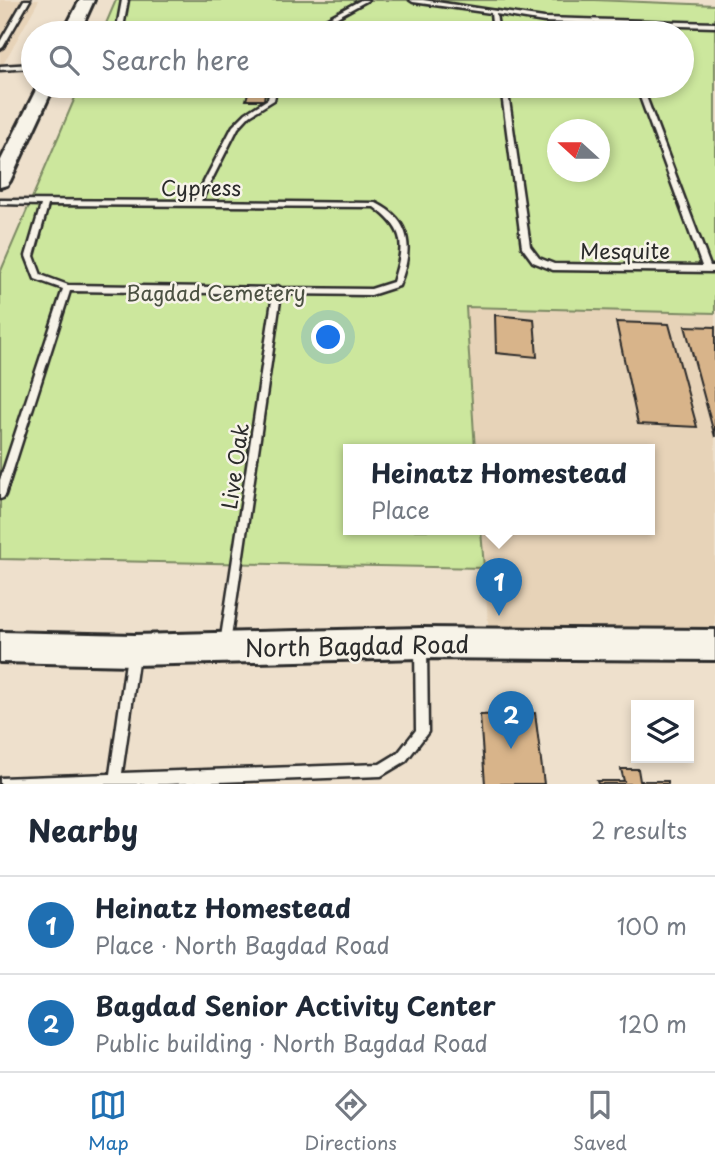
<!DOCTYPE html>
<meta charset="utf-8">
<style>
:root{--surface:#fff;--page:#f6f6f7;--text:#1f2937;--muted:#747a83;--line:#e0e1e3;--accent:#1f6fb2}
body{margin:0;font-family:"Playpen Sans",sans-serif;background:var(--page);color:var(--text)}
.controls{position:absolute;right:21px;bottom:21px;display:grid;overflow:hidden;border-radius:0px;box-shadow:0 4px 10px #0003}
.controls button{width:63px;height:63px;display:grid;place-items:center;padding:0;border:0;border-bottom:2px solid var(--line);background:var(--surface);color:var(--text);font:35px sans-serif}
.compass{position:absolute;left:547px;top:119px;width:63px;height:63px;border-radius:50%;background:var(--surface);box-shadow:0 4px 10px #0003;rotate:291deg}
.you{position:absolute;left:329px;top:338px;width:24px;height:24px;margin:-18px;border:5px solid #fff;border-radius:50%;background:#1a73e8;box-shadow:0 0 0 10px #1a73e833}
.badge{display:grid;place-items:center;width:46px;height:46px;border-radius:50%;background:var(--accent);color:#fff;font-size:23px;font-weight:700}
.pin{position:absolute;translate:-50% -58px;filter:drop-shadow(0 2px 4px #0008)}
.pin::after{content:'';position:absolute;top:37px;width:24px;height:21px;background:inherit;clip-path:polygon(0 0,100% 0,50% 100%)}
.popup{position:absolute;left:343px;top:444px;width:312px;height:91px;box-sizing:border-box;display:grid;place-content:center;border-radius:0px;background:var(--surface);filter:drop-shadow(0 2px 5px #0005);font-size:23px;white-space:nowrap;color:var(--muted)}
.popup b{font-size:26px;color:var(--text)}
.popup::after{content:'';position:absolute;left:50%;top:100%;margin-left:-14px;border:14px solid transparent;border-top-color:var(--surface)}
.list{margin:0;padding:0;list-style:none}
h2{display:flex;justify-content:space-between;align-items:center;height:91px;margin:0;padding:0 28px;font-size:30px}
h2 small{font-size:23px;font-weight:400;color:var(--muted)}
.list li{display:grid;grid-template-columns:46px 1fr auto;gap:21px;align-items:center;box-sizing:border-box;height:98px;padding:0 28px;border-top:2px solid var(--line)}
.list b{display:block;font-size:26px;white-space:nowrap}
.list p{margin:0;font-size:23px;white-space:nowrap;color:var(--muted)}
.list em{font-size:23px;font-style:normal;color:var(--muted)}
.icon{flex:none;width:38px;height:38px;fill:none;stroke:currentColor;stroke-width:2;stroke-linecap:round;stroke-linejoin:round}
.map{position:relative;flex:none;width:715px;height:784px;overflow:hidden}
.search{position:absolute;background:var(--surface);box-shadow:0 4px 10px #0003;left:21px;right:21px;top:21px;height:77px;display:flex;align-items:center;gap:18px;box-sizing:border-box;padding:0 24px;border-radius:38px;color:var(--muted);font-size:26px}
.sheet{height:287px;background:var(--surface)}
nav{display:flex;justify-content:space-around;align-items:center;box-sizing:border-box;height:98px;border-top:2px solid var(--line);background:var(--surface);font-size:19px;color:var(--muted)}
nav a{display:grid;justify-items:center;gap:4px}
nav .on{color:var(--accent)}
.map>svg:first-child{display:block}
.built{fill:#e7d3b8}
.green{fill:#cce79d;stroke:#7c8964;stroke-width:2;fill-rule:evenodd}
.building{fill:#d8b48a;stroke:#2b2b2b;stroke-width:2}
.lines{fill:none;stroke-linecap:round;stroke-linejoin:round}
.lane-casing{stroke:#2b2b2b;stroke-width:5}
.secondary-casing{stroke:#2b2b2b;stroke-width:6}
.lane{fill:#f7f3e8;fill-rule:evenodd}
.secondary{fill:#f7f3e8;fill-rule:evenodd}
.labels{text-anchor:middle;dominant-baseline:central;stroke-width:5;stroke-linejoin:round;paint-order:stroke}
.street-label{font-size:21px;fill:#2b2b2b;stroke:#f7f3e8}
.park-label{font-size:21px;fill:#4b5142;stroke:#f7f3e8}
.near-street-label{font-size:24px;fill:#2b2b2b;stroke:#f7f3e8}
</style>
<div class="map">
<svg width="715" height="784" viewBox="0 0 715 784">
<rect width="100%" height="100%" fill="#eee0cc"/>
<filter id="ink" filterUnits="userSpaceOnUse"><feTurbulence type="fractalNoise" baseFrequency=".0143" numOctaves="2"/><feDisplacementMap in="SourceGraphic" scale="14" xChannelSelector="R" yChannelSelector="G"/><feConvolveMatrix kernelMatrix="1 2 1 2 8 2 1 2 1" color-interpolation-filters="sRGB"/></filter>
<g filter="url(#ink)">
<!-- built -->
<path class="built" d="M 0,0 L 39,0 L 0,70 Z
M 466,307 L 715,313 L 715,643 L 489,639 L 482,530 L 650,530 L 650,450 L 476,450 Z"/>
<!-- green -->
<path class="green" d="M 116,0 L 595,0 L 715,5 L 715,313 L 466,307 L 475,450 L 349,450 L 349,530 L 481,530 L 484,568 L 0,559 L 0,273 L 80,86 L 682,86 L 682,33 L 102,33 ZM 558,130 L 600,130 L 600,172 L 558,172 Z"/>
<!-- building -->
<path class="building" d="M 250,86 L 266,86 L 264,100 L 246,100 Z
M 495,315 L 534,319 L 537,357 L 496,353 Z
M 616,322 L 669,324 L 697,427 L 638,424 Z
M 685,326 L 715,327 L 715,437 Z
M 535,713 L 544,784 L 485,784 L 480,715 Z
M 621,769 L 638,769 L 640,781 L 668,781 L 668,784 L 598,784 L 597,781 L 624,781 Z"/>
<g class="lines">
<!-- lane casing -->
<g class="lane-casing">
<path id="lane" d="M 24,0 L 30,0 L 3,47 L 0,49 L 0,42 Z
M 122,0 L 128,0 L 122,33 L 116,33 Z
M 361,0 L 368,0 L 328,22 L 315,33 L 309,33 L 324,20 Z
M 410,0 L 423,0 L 544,18 L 715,23 L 715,27 L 544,22 L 496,14 L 499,33 L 493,33 L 491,13 L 413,2 Z
M 33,64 L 33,68 L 0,70 L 0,66 Z
M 271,86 L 277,86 L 274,100 L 250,115 L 238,128 L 201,201 L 376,203 C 413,221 413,251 399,286 L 371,295 L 281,294 L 230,644 L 229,648 L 225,649 L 221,648 L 220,644 L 273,294 L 70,291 L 5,495 L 3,498 L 0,499 L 0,480 L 63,289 L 35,279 L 26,256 L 41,205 L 0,204 L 0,200 L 194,201 L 233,126 L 246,113 L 268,99 ZM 48,205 L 374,207 C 407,231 404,246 393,282 L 371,289 L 281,288 L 278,286 L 275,288 L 68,285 L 41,275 L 34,256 Z
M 501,86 L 507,86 L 530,246 L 539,258 L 554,264 L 702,266 L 636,86 L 642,86 L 710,266 L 715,266 L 715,272 L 553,270 L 533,262 L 522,247 Z
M 421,641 L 425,643 L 427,647 L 428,732 L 406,761 L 381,776 L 166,784 L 0,784 L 0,778 L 110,774 L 127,655 L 129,651 L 133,649 L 137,651 L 139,655 L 122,773 L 380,764 L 398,753 L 416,730 L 415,647 L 417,643 Z"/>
</g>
<!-- secondary casing -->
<g class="secondary-casing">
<path id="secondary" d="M 80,0 L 94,0 L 79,33 L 63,33 Z
M 38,86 L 54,86 L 10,181 L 7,185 L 0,187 L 0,162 Z
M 420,628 L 715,630 L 715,660 L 420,658 L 134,665 L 0,662 L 0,632 L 134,635 Z"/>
</g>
<!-- lane -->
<use href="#lane" class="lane"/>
<!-- secondary -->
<use href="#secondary" class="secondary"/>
</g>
</g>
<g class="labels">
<!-- street labels -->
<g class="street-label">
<text x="201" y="187">Cypress</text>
<text x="625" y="250">Mesquite</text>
<text transform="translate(234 466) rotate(-82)">Live Oak</text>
</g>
<!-- park labels -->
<g class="park-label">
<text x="216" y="292">Bagdad Cemetery</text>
</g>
<!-- near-street labels -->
<g class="near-street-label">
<text transform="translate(357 645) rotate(-1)">North Bagdad Road</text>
</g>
</g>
</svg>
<div class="controls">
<button><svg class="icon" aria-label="layers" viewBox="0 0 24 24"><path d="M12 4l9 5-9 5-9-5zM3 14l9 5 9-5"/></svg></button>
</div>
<svg class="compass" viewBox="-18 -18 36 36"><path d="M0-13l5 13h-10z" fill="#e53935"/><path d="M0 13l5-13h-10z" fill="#747a83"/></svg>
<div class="you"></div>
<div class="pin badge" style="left:499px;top:616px">1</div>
<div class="popup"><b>Heinatz Homestead</b>Place</div>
<div class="pin badge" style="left:511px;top:749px">2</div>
<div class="search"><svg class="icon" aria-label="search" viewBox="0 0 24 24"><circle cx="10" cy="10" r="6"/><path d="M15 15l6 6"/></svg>Search here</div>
</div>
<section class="sheet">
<h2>Nearby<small>2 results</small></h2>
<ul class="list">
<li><span class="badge">1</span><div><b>Heinatz Homestead</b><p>Place · North Bagdad Road</p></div><em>100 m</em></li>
<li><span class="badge">2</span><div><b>Bagdad Senior Activity Center</b><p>Public building · North Bagdad Road</p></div><em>120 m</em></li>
</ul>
</section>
<nav>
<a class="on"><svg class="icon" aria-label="map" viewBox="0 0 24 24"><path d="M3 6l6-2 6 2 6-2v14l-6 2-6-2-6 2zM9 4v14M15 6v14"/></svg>Map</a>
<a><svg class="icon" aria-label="directions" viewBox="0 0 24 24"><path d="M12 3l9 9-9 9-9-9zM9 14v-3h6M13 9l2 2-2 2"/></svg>Directions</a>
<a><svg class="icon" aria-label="saved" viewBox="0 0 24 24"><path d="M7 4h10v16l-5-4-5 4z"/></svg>Saved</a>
</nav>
